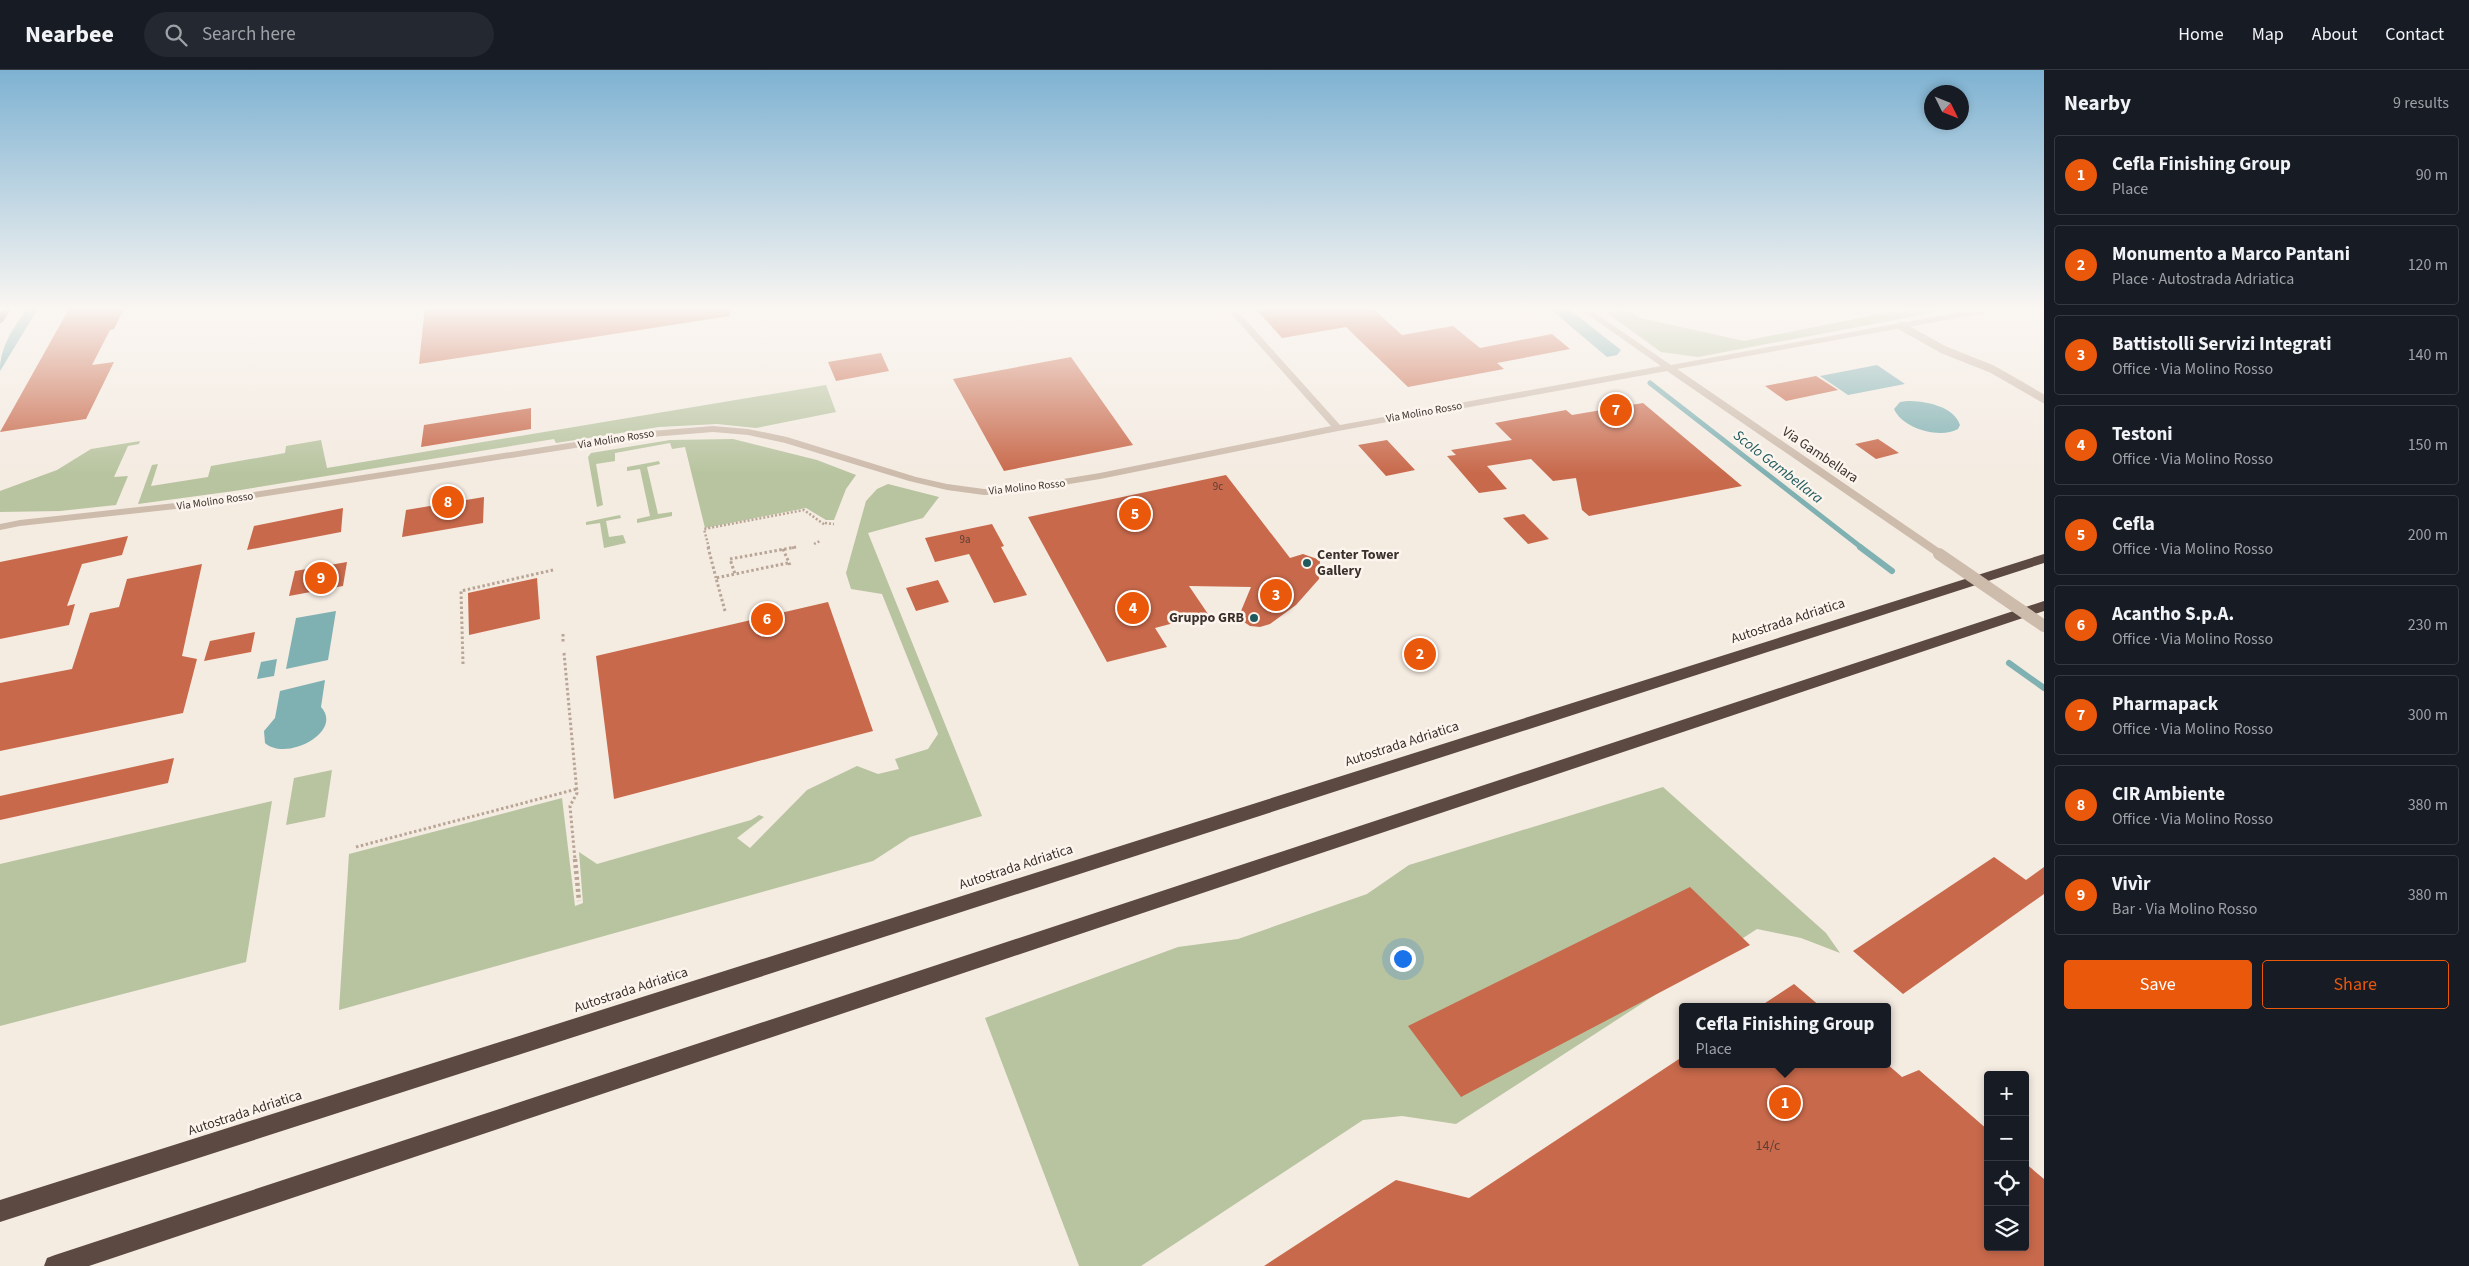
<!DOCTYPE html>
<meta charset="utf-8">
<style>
:root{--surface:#171b24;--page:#242831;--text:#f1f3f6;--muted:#9ea1a6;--line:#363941;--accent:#ea580c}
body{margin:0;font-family:"Source Sans 3",sans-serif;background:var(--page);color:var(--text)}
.controls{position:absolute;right:15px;bottom:15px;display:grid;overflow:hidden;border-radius:5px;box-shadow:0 2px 8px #0003}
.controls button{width:45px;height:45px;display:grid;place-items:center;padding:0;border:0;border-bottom:1px solid var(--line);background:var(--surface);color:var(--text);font:25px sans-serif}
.compass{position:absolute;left:1924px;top:15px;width:45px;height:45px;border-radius:50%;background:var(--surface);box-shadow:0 2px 8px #0003;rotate:133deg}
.you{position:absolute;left:1402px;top:888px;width:18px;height:18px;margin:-12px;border:4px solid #fff;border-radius:50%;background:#1a73e8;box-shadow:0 0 0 8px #1a73e833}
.badge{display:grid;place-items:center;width:32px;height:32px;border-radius:50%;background:var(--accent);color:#fff;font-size:16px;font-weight:700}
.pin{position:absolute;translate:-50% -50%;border:2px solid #fff;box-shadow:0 1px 5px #0006}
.popup{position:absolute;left:1679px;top:933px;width:212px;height:65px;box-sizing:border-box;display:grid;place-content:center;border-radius:5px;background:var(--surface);filter:drop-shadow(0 1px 4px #0005);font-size:16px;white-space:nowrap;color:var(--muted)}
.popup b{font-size:19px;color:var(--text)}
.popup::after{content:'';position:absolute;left:50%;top:100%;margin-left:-10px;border:10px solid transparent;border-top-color:var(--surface)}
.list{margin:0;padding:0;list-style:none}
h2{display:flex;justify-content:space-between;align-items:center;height:65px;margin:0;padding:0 20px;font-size:21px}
h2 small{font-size:16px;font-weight:400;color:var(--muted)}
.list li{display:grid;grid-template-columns:32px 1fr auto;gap:15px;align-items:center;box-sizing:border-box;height:80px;margin:0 10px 10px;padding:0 10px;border:1px solid var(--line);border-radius:5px}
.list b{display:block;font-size:19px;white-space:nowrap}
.list p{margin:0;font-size:16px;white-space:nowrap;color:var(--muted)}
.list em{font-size:16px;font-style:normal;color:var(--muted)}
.actions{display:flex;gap:10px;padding:15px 20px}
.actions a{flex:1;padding:11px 0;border:1px solid var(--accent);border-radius:5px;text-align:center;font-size:18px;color:var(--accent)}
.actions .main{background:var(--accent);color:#fff}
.icon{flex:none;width:28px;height:28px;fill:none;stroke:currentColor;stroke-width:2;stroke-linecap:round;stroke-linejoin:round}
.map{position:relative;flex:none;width:2044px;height:1196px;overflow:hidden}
header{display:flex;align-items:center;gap:30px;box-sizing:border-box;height:70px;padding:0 25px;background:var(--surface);border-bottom:1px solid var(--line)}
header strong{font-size:24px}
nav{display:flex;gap:28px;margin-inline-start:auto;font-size:18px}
.search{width:350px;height:45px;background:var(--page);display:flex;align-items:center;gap:12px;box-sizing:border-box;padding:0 18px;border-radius:28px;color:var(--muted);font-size:19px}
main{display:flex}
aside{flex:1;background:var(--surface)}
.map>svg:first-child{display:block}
.green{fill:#b8c4a0}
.water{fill:#7fb0b2}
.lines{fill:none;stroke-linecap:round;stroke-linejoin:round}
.stream-far1{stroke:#7fb0b2;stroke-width:5}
.stream{stroke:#7fb0b2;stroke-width:6}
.building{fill:#c8694b}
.path-far2{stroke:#b9a596;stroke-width:2.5;stroke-dasharray:2 2;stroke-linecap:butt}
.path-far1{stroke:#b9a596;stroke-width:3;stroke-dasharray:2.5 2.5;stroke-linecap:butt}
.path{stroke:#b9a596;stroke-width:4.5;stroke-dasharray:3 3;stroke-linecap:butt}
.lane{stroke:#cdbbac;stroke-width:8}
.street{fill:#cdbbac;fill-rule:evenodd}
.primary{fill:#7d675c;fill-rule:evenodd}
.highway{fill:#5c4a42;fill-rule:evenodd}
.street-bridge{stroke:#cdbbac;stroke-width:12}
.poi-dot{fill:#1f5a5e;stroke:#fbf5ee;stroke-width:2}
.labels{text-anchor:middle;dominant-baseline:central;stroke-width:5;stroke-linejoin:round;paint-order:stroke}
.far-street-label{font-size:11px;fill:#3b302b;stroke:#fbf5ee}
.number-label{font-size:11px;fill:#5e3e33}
.street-label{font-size:14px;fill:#3b302b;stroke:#fbf5ee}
.poi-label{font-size:14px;font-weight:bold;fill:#3b302b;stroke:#fbf5ee;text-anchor:start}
.near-number-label{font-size:14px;fill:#5e3e33}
.water-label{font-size:15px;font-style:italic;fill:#1f5a5e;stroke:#fbf5ee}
</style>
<header>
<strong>Nearbee</strong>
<div class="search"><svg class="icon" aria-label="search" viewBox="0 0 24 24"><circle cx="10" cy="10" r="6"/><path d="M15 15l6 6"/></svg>Search here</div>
<nav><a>Home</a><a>Map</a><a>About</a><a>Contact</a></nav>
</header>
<main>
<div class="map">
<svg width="2044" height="1196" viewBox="0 0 2044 1196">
<rect width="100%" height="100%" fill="#f4ebe1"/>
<!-- green -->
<path class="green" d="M 1625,237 L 1640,248 L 1744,271 L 1915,237 L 1964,237 L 1698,287 L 1661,282 L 1607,243 Z
M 826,315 L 836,342 L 756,358 L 717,354 L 659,357 L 556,373 L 554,369 L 234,421 L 138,434 L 152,395 L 158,394 L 151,416 L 208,407 L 211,396 L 285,383 L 286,376 L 321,370 L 327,398 Z
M 733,369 L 817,390 L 856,405 L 846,419 L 834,450 L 826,450 L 806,438 L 705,458 L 685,377 L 672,379 L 670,373 L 615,383 L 615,391 L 596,394 L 603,435 L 597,437 L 588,387 L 591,383 L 670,370 Z
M 140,371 L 139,374 L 128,376 L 114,407 L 128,406 L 116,435 L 60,441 L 0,442 L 0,421 L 57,400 L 91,379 Z
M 659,391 L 660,394 L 647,397 L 658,444 L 672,442 L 672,446 L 637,453 L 637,449 L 650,446 L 640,399 L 627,401 L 627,397 Z
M 888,414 L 939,427 L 923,448 L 868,463 L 982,746 L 910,767 L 873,791 L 339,940 L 349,784 L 562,728 L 575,836 L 583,833 L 579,782 L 597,794 L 751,750 L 759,745 L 764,747 L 737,768 L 750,778 L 807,720 L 857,696 L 878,704 L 899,699 L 895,689 L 928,679 L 938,664 L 882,524 L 851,519 L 846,503 L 866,431 L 877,419 Z
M 620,445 L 621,448 L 606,451 L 609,467 L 623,465 L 626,473 L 604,478 L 600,453 L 586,455 L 586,452 Z
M 332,700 L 325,747 L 286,755 L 294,708 Z
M 1663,717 L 1826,863 L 1840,883 L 1801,868 L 1757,859 L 1456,1054 L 1402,1046 L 1363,1050 L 1141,1196 L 1079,1196 L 985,948 L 1178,877 L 1238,869 L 1367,824 L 1409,795 Z
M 272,731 L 246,892 L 0,956 L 0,794 Z"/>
<!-- water -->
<path class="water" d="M 28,237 L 39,237 L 0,301 C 0,276 14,257 28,237 Z
M 1548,237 L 1566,237 L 1621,280 L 1617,285 L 1607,287 Z
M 1877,295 L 1905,314 L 1848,325 L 1820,306 Z
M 1907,331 C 1925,331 1954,336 1960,355 L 1958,359 C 1940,369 1903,359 1894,339 L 1900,332 Z
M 336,541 L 328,590 L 286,599 L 296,548 Z
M 277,589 L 274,606 L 257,609 L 261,592 Z
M 325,610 L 321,637 C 344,662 286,692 265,673 L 264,661 L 275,648 L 280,621 Z"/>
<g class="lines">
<!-- stream-far1 -->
<path class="stream-far1" d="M 1650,313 L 1862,478"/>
<!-- stream -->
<path class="stream" d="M 1860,477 L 1892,501
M 2009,593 L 2044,618"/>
</g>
<!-- building -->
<path class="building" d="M 70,237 L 125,237 L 114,259 L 110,260 L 92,295 L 114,292 L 86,349 L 0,362 Z
M 425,237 L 729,237 L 730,246 L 419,294 Z
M 1254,237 L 1371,237 L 1402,265 L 1453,256 L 1480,278 L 1552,264 L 1570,279 L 1497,293 L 1504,299 L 1408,317 L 1346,257 L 1282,268 Z
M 881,283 L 889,301 L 836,311 L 828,292 Z
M 1071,287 L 1133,375 L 1004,401 L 953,309 Z
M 1816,306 L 1838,320 L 1786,331 L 1765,316 Z
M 1643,333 L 1742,416 L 1589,446 L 1582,440 L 1576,408 L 1553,411 L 1531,389 L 1487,396 L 1507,419 L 1479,423 L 1447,386 L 1456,385 L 1451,380 L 1512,370 L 1495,353 L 1566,340 L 1572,345 Z
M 531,338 L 531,359 L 421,377 L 424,355 Z
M 1878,369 L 1899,383 L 1876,389 L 1855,374 Z
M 1387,370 L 1415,400 L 1386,406 L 1358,375 Z
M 1226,405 L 1290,488 L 1303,484 L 1320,490 L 1319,509 L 1296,535 L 1270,554 L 1260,557 L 1250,556 L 1241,550 L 1241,541 L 1251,517 L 1189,516 L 1208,544 L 1155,558 L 1167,577 L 1107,592 L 1028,447 Z
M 484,427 L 483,453 L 402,467 L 406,440 Z
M 343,438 L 341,462 L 247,480 L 254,456 Z
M 1524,444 L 1549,469 L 1528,474 L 1503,448 Z
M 992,454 L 1004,476 L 1001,477 L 1027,525 L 994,533 L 969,484 L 935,492 L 925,468 Z
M 128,466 L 122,485 L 82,494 L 67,536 L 75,534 L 69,555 L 0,569 L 0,492 Z
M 347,492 L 343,516 L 289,526 L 295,501 Z
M 202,494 L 182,586 L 197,589 L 183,643 L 0,681 L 0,613 L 72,599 L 90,543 L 119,537 L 127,509 Z
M 537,508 L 540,549 L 469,565 L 468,523 Z
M 938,510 L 949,532 L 916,541 L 906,518 Z
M 828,532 L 873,661 L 614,729 L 596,586 Z
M 255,562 L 251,582 L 204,591 L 210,571 Z
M 174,688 L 168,713 L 0,750 L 0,726 Z
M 1994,787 L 2026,810 L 2044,797 L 2044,824 L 1903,924 L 1853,881 Z
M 1690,817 L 1750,875 L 1461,1027 L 1408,956 Z
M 1794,914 L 1821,937 L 1759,937 Z
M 1682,987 L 1682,994 L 1887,994 L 1902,1007 L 1919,1000 L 1988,1060 L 1988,1177 L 2025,1177 L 2025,1093 L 2044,1109 L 2044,1196 L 1264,1196 L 1396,1110 L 1469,1128 Z"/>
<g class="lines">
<!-- path-far2 -->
<path class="path-far2" d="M 825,453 L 834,454
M 814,474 L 820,471
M 709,478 L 704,459 L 804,440 L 825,455
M 792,478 L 796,477"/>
<!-- path-far1 -->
<path class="path-far1" d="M 708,477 L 716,508
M 783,479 L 790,495
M 788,493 L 735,504 L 730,489 L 796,477
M 725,541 L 716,508 L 735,504
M 563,564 L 563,573
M 564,583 L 577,723 L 570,736 L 575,790
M 463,594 L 461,521 L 553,500
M 356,777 L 577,719"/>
<!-- path -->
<path class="path" d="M 575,789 L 579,831"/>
<!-- lane -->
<path class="lane" d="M 1901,256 L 1944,280 L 1992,299 L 2044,329"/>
<!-- street -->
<path class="street" d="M 1225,237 L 1234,237 L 1340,355 L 1661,296 L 1577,237 L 1586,237 L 1671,295 L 1988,237 L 2005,237 L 2001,240 L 1677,299 L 1943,481 L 1945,484 L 1943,487 L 1939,488 L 1667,301 L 1338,361 L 1100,409 L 1009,424 L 984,425 L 947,420 L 909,411 L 785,373 L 748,365 L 713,362 L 639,368 L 203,436 L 20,456 L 0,460 L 0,454 L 20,450 L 203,430 L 639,362 L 713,356 L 748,359 L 787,367 L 916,407 L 947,414 L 984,419 L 1009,418 L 1100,403 L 1331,356 Z"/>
<!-- primary -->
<path class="primary" d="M 4,237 L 12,237 L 3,252 L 0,253 L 0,243 Z"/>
<!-- highway -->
<path class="highway" d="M 2044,484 L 2044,493 L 0,1152 L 0,1130 Z
M 2044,531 L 2044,541 L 89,1196 L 44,1196 L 47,1188 L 55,1185 Z"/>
<!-- street-bridge -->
<path class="street-bridge" d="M 1939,484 L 2044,556"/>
</g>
<!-- sky -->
<linearGradient id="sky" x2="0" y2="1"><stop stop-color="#7eb2d2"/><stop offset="0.59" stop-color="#faf6f2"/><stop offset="1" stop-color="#faf6f2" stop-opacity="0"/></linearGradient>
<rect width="2044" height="404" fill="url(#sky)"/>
<!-- markers -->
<g class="poi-dot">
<circle cx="1307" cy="493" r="5"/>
<circle cx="1254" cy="548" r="5"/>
</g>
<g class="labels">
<!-- far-street labels -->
<g class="far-street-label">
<text transform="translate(1424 342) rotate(-10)">Via Molino Rosso</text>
<text transform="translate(616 369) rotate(-9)">Via Molino Rosso</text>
<text transform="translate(1027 417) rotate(-6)">Via Molino Rosso</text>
<text transform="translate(215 431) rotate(-8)">Via Molino Rosso</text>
</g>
<!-- number labels -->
<g class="number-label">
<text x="1218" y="416">9c</text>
<text x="965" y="469">9a</text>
</g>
<!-- street labels -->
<g class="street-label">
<text transform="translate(1820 385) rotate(34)">Via Gambellara</text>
<text transform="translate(1788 551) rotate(-18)">Autostrada Adriatica</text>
<text transform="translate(1402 674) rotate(-18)">Autostrada Adriatica</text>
<text transform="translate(1016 797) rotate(-18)">Autostrada Adriatica</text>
<text transform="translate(631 920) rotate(-18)">Autostrada Adriatica</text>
<text transform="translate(245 1043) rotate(-18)">Autostrada Adriatica</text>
</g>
<!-- poi labels -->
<g class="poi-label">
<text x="1317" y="485">Center Tower<tspan x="1317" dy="16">Gallery</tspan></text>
<text x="1244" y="548" text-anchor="end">Gruppo GRB</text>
</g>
<!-- near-number labels -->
<g class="near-number-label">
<text x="1768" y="1076">14/c</text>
</g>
<!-- water labels -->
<g class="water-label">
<text transform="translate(1778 397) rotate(38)">Scolo Gambellara</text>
</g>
</g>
</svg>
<div class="controls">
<button>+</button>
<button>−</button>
<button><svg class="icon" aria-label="locate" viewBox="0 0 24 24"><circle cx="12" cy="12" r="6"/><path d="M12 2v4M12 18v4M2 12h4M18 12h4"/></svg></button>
<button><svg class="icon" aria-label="layers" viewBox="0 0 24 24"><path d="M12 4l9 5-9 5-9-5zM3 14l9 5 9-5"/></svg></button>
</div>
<svg class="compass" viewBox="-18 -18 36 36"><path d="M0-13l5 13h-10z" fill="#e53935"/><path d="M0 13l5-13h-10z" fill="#9ea1a6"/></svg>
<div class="you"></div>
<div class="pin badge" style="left:1785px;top:1033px">1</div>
<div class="popup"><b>Cefla Finishing Group</b>Place</div>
<div class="pin badge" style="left:1420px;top:584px">2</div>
<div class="pin badge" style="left:1276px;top:525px">3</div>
<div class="pin badge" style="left:1133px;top:538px">4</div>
<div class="pin badge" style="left:1135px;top:444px">5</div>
<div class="pin badge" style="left:767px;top:549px">6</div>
<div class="pin badge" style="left:1616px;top:340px">7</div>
<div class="pin badge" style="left:448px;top:432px">8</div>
<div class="pin badge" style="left:321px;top:508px">9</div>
</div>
<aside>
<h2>Nearby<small>9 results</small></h2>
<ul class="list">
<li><span class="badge">1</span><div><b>Cefla Finishing Group</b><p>Place</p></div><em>90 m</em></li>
<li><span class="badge">2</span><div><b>Monumento a Marco Pantani</b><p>Place · Autostrada Adriatica</p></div><em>120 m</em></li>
<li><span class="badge">3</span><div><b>Battistolli Servizi Integrati</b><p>Office · Via Molino Rosso</p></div><em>140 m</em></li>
<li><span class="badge">4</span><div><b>Testoni</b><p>Office · Via Molino Rosso</p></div><em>150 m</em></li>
<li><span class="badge">5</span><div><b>Cefla</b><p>Office · Via Molino Rosso</p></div><em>200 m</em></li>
<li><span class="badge">6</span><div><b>Acantho S.p.A.</b><p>Office · Via Molino Rosso</p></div><em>230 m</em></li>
<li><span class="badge">7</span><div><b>Pharmapack</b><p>Office · Via Molino Rosso</p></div><em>300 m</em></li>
<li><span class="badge">8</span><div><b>CIR Ambiente</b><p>Office · Via Molino Rosso</p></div><em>380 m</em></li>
<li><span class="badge">9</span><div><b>Vivìr</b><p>Bar · Via Molino Rosso</p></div><em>380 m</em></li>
</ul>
<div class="actions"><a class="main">Save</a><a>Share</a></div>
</aside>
</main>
